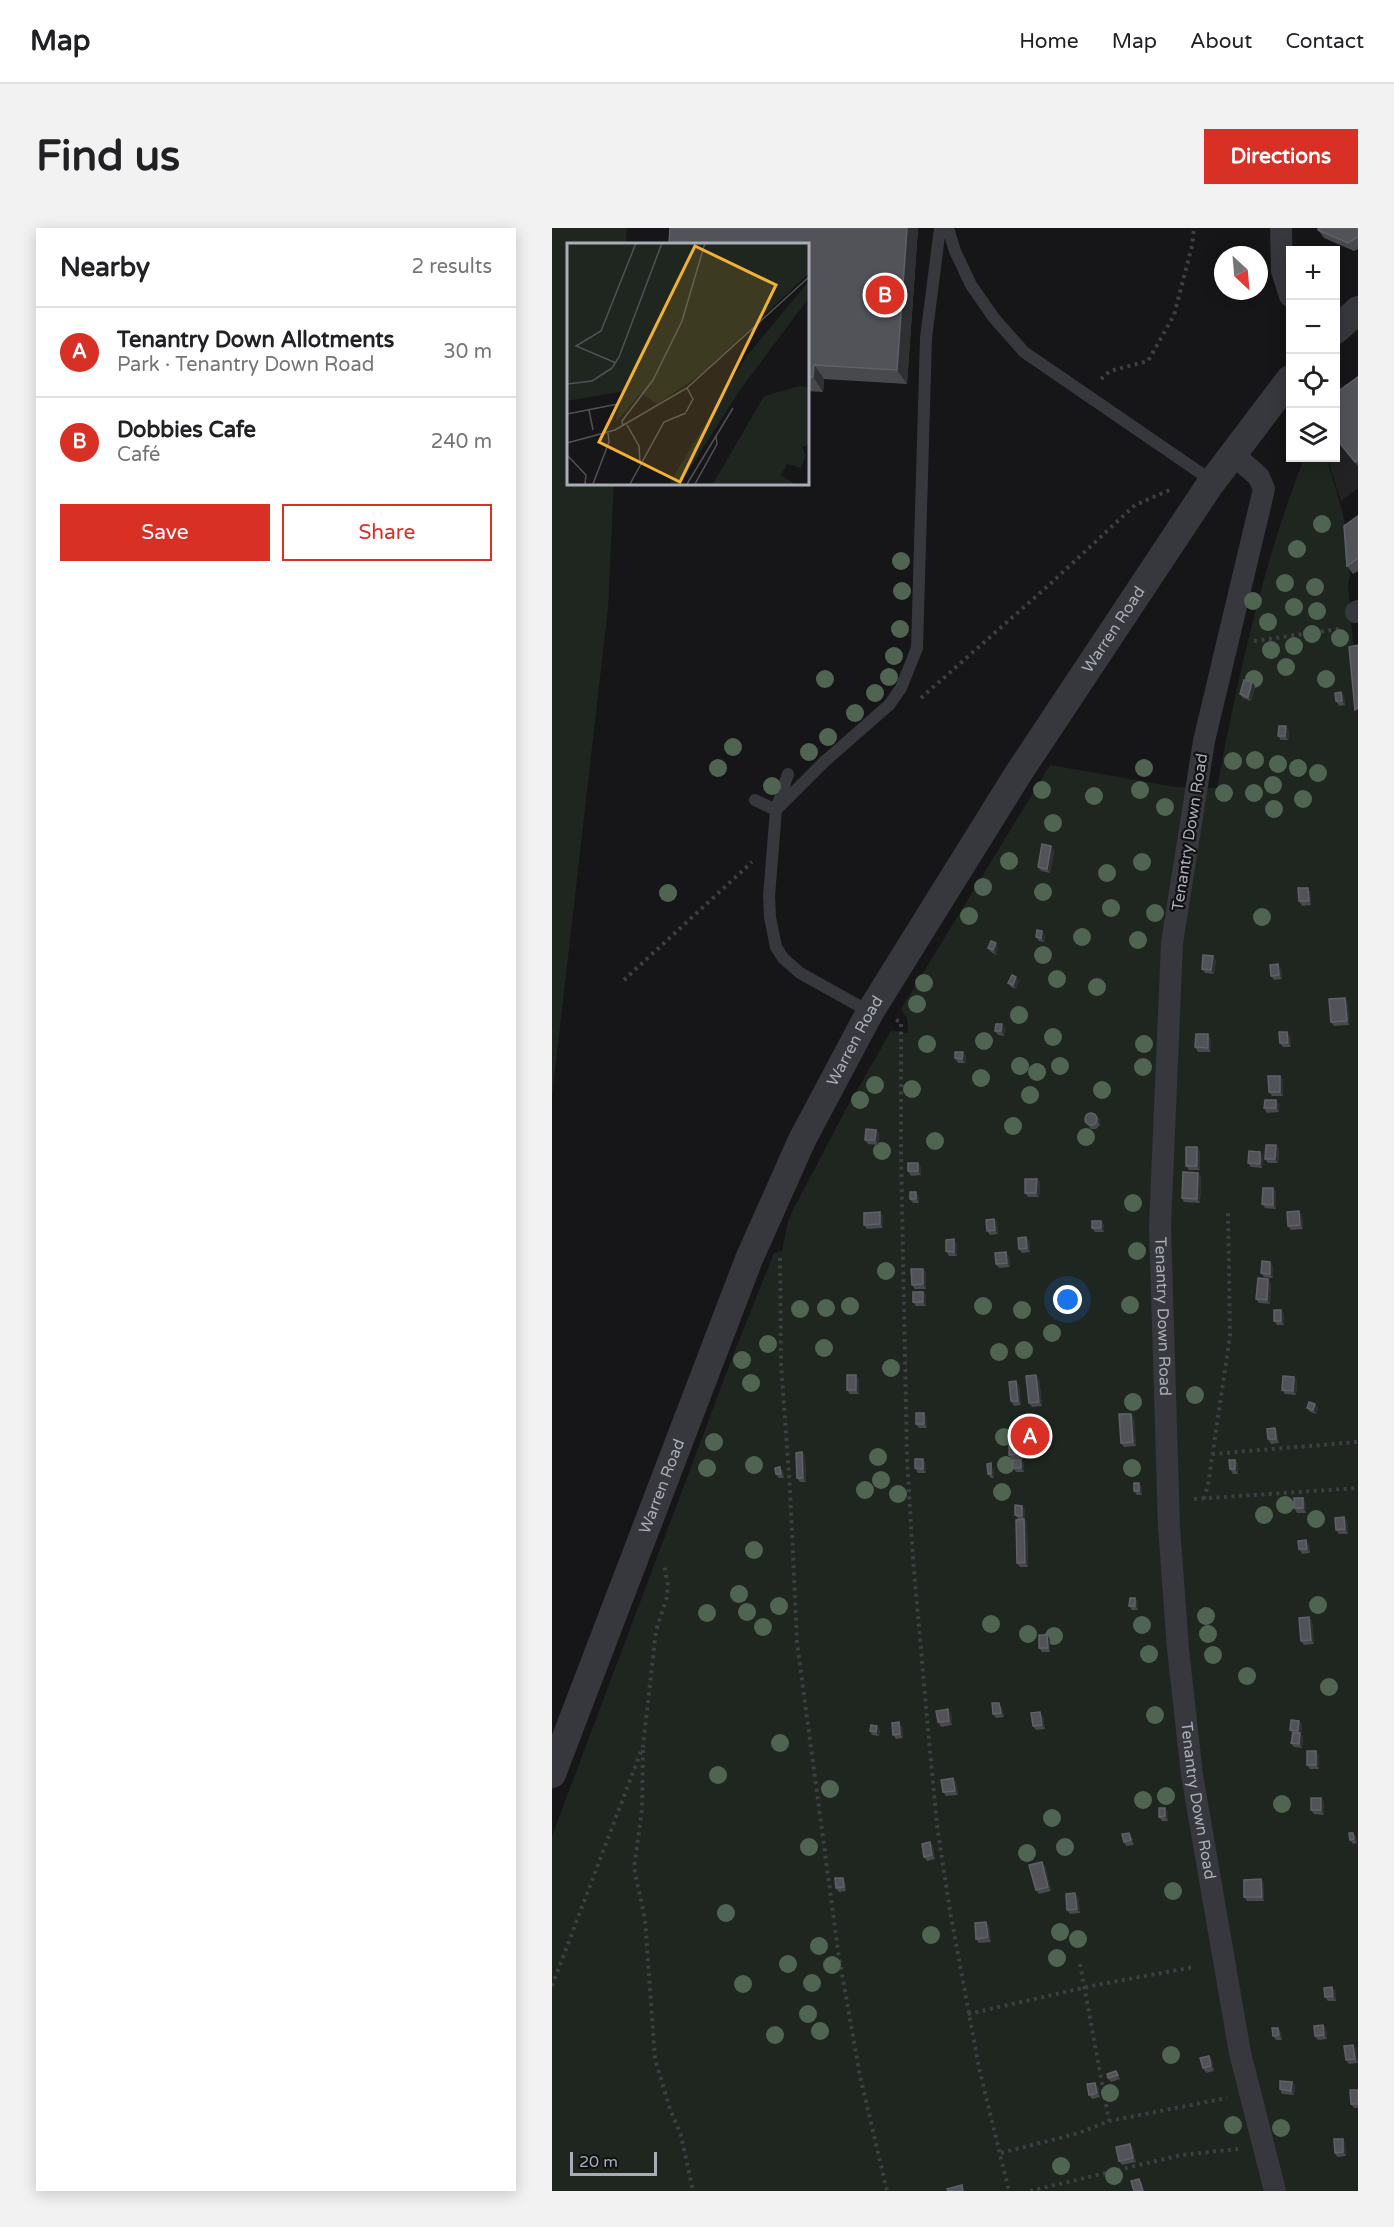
<!DOCTYPE html>
<meta charset="utf-8">
<style>
:root{--surface:#fff;--page:#f2f2f2;--text:#202124;--muted:#757577;--line:#e0e0e0;--accent:#d93025}
body{margin:0;font-family:"Varela Round",sans-serif;background:var(--page);color:var(--text)}
.controls{position:absolute;right:18px;top:18px;display:grid;overflow:hidden;border-radius:0px;box-shadow:0 3px 15px #0003}
.controls button{width:54px;height:54px;display:grid;place-items:center;padding:0;border:0;border-bottom:2px solid var(--line);background:var(--surface);color:var(--text);font:30px sans-serif}
.compass{position:absolute;left:662px;top:18px;width:54px;height:54px;border-radius:50%;background:var(--surface);box-shadow:0 3px 15px #0003;rotate:154deg}
.scale{position:absolute;left:18px;bottom:15px;width:87px;box-sizing:border-box;padding-left:6px;border:3px solid #a8adb8;border-top:0;font-size:16px;line-height:21px;white-space:nowrap;color:#a8adb8;-webkit-text-stroke:4px #111113;paint-order:stroke}
.you{position:absolute;left:516px;top:1072px;width:21px;height:21px;margin:-15px;border:4px solid #fff;border-radius:50%;background:#1a73e8;box-shadow:0 0 0 9px #1a73e833}
.badge{display:grid;place-items:center;width:39px;height:39px;border-radius:50%;background:var(--accent);color:#fff;font-size:20px;font-weight:700}
.pin{position:absolute;translate:-50% -50%;border:3px solid #fff;box-shadow:0 2px 6px #0006}
.list{margin:0;padding:0;list-style:none}
h2{display:flex;justify-content:space-between;align-items:center;height:78px;margin:0;padding:0 24px;font-size:26px}
h2 small{font-size:20px;font-weight:400;color:var(--muted)}
.list li{display:grid;grid-template-columns:39px 1fr auto;gap:18px;align-items:center;box-sizing:border-box;height:90px;padding:0 24px;border-top:2px solid var(--line)}
.list b{display:block;font-size:22px;white-space:nowrap}
.list p{margin:0;font-size:20px;white-space:nowrap;color:var(--muted)}
.list em{font-size:20px;font-style:normal;color:var(--muted)}
.actions{display:flex;gap:12px;padding:18px 24px}
.actions a{flex:1;padding:14px 0;border:2px solid var(--accent);border-radius:0px;text-align:center;font-size:21px;color:var(--accent)}
.actions .main{background:var(--accent);color:#fff}
.icon{flex:none;width:33px;height:33px;fill:none;stroke:currentColor;stroke-width:2;stroke-linecap:round;stroke-linejoin:round}
.map{position:relative;flex:none;width:806px;height:1963px;overflow:hidden;border-radius:0px}
header{display:flex;align-items:center;gap:36px;box-sizing:border-box;height:84px;padding:0 30px;background:var(--surface);border-bottom:2px solid var(--line)}
header strong{font-size:28px}
nav{display:flex;gap:33px;margin-inline-start:auto;font-size:21px}
.intro{display:flex;align-items:center;justify-content:space-between;box-sizing:border-box;height:144px;padding:0 36px}
h1{margin:0;font-size:42px}
.button{padding:15px 27px;border-radius:0px;background:var(--accent);color:#fff;font-size:21px;font-weight:700}
main{display:flex;gap:36px;padding:0 36px}
aside{flex:1;background:var(--surface);border-radius:0px;box-shadow:0 3px 15px #0003}
.map>svg:first-child{display:block}
.built{fill:#222225}
.green{fill:#1e261f}
.lines{fill:none;stroke-linecap:round;stroke-linejoin:round}
.path{stroke:#3d3f44;stroke-width:4;stroke-dasharray:3 4.5;stroke-linecap:butt}
.service{stroke:#37383d;stroke-width:12}
.minor{stroke:#37383d;stroke-width:22}
.tertiary{stroke:#37383d;stroke-width:28}
.tree{fill:#506452}
.wall{fill:#47494d}
.shaded-wall{fill:#2f3033}
.building{fill:#525359;stroke:#5f6168;stroke-width:1.5}
.labels{text-anchor:middle;dominant-baseline:central;stroke-width:4.5;stroke-linejoin:round;paint-order:stroke}
.street-label{font-size:16px;fill:#a8adb8;stroke:#111113}
.inset-road{fill:none;stroke:#505258;stroke-width:1.5}
.view{fill:#f2b134;fill-opacity:0.15;stroke:#f2b134;stroke-width:3}
.inset-edge{fill:none;stroke:#a8adb8;stroke-width:3}
</style>
<header>
<strong>Map</strong>
<nav><a>Home</a><a>Map</a><a>About</a><a>Contact</a></nav>
</header>
<div class="intro"><h1>Find us</h1><a class="button">Directions</a></div>
<main>
<aside>
<h2>Nearby<small>2 results</small></h2>
<ul class="list">
<li><span class="badge">A</span><div><b>Tenantry Down Allotments</b><p>Park · Tenantry Down Road</p></div><em>30 m</em></li>
<li><span class="badge">B</span><div><b>Dobbies Cafe</b><p>Café</p></div><em>240 m</em></li>
</ul>
<div class="actions"><a class="main">Save</a><a>Share</a></div>
</aside>
<div class="map">
<svg width="806" height="1963" viewBox="0 0 806 1963">
<rect width="100%" height="100%" fill="#161618"/>
<!-- built -->
<path class="built" d="M 794,155 L 806,170 L 806,260 L 789,273 L 775,230 L 784,230 L 784,163 Z"/>
<!-- green -->
<path class="green" d="M 0,0 L 75,0 L 74,16 L 16,16 L 16,255 L 62,255 L 56,380 L 0,869 Z
M 752,230 L 774,230 C 784,259 806,328 796,356 L 806,471 L 806,1963 L 0,1963 L 0,1608 L 180,1130 L 222,1025 L 230,1023 L 236,993 L 243,978 L 293,883 L 339,803 L 356,805 L 355,790 L 349,781 L 498,537 L 624,559 L 665,560 C 686,448 711,336 752,230 Z"/>
<g class="lines">
<!-- path -->
<path class="path" d="M 549,151 L 558,143 L 596,133 L 622,87 L 640,18 L 642,0
M 702,413 L 787,401
M 369,470 L 497,357 L 583,277 L 620,261
M 72,752 L 200,634
M 344,792 L 349,794 L 349,927 L 355,1230 L 361,1331 L 376,1501 L 385,1597 L 398,1683 L 427,1840 L 457,1963
M 228,1030 L 229,1136 L 238,1261 L 245,1414 L 286,1723 L 308,1848 L 335,1963
M 660,1226 L 806,1214
M 642,1271 L 806,1260
M 652,1271 L 656,1257 L 678,1108 L 676,985
M 91,1522 L 90,1581 L 82,1640 L 93,1691 L 103,1831 L 118,1881 L 129,1907 L 141,1963
M 528,1736 L 557,1893
M 0,1758 L 91,1518 L 104,1403 L 115,1369 L 116,1357 L 112,1337
M 416,1786 L 544,1757 L 642,1739
M 449,1925 L 527,1905 L 557,1893 L 675,1870
M 478,1963 L 629,1927 L 686,1921"/>
<!-- service -->
<path class="service" d="M 396,0 L 403,23 L 419,57 L 442,90 L 472,124 L 650,246 L 657,258
M 236,546 L 224,582 L 217,668 L 218,689 L 224,719 L 231,730 L 248,745 L 318,784
M 203,572 L 224,582
M 224,582 L 272,534 L 337,477 L 349,460 L 365,420 L 374,110 L 388,0"/>
<!-- minor -->
<g class="minor">
<path d="M 729,0 L 730,43 L 738,68"/>
<path id="s1" d="M 681,226 L 707,249 L 712,261 L 652,513 L 620,715 L 608,998 L 617,1299 L 626,1421 L 640,1547 L 688,1825 L 723,1963"/>
<path d="M 804,384 L 806,383"/>
</g>
<!-- tertiary -->
<g class="tertiary">
<path d="M 784,102 L 806,82"/>
<path id="s2" d="M 0,1546 L 197,1031 L 250,912 L 318,784 L 466,546 L 657,258 L 738,151"/>
</g>
</g>
<!-- trees -->
<g class="tree">
<circle cx="770" cy="296" r="9"/>
<circle cx="745" cy="321" r="9"/>
<circle cx="349" cy="333" r="9"/>
<circle cx="733" cy="355" r="9"/>
<circle cx="763" cy="359" r="9"/>
<circle cx="350" cy="363" r="9"/>
<circle cx="701" cy="373" r="9"/>
<circle cx="742" cy="379" r="9"/>
<circle cx="765" cy="383" r="9"/>
<circle cx="716" cy="394" r="9"/>
<circle cx="348" cy="401" r="9"/>
<circle cx="760" cy="406" r="9"/>
<circle cx="788" cy="410" r="9"/>
<circle cx="742" cy="418" r="9"/>
<circle cx="719" cy="422" r="9"/>
<circle cx="342" cy="428" r="9"/>
<circle cx="734" cy="439" r="9"/>
<circle cx="337" cy="449" r="9"/>
<circle cx="273" cy="451" r="9"/>
<circle cx="702" cy="451" r="9"/>
<circle cx="774" cy="451" r="9"/>
<circle cx="323" cy="465" r="9"/>
<circle cx="303" cy="485" r="9"/>
<circle cx="276" cy="509" r="9"/>
<circle cx="181" cy="519" r="9"/>
<circle cx="257" cy="524" r="9"/>
<circle cx="703" cy="532" r="9"/>
<circle cx="681" cy="533" r="9"/>
<circle cx="726" cy="536" r="9"/>
<circle cx="166" cy="540" r="9"/>
<circle cx="592" cy="540" r="9"/>
<circle cx="746" cy="540" r="9"/>
<circle cx="766" cy="545" r="9"/>
<circle cx="721" cy="557" r="9"/>
<circle cx="220" cy="558" r="9"/>
<circle cx="490" cy="562" r="9"/>
<circle cx="588" cy="562" r="9"/>
<circle cx="672" cy="565" r="9"/>
<circle cx="702" cy="565" r="9"/>
<circle cx="542" cy="568" r="9"/>
<circle cx="751" cy="571" r="9"/>
<circle cx="613" cy="579" r="9"/>
<circle cx="722" cy="581" r="9"/>
<circle cx="501" cy="595" r="9"/>
<circle cx="457" cy="633" r="9"/>
<circle cx="590" cy="634" r="9"/>
<circle cx="555" cy="645" r="9"/>
<circle cx="431" cy="659" r="9"/>
<circle cx="491" cy="664" r="9"/>
<circle cx="116" cy="665" r="9"/>
<circle cx="559" cy="680" r="9"/>
<circle cx="603" cy="685" r="9"/>
<circle cx="417" cy="688" r="9"/>
<circle cx="710" cy="689" r="9"/>
<circle cx="530" cy="709" r="9"/>
<circle cx="586" cy="712" r="9"/>
<circle cx="491" cy="727" r="9"/>
<circle cx="505" cy="751" r="9"/>
<circle cx="372" cy="755" r="9"/>
<circle cx="545" cy="759" r="9"/>
<circle cx="365" cy="776" r="9"/>
<circle cx="467" cy="787" r="9"/>
<circle cx="501" cy="809" r="9"/>
<circle cx="432" cy="813" r="9"/>
<circle cx="375" cy="816" r="9"/>
<circle cx="592" cy="816" r="9"/>
<circle cx="468" cy="838" r="9"/>
<circle cx="508" cy="838" r="9"/>
<circle cx="591" cy="839" r="9"/>
<circle cx="485" cy="844" r="9"/>
<circle cx="429" cy="850" r="9"/>
<circle cx="323" cy="857" r="9"/>
<circle cx="360" cy="861" r="9"/>
<circle cx="550" cy="862" r="9"/>
<circle cx="478" cy="867" r="9"/>
<circle cx="308" cy="872" r="9"/>
<circle cx="461" cy="898" r="9"/>
<circle cx="534" cy="909" r="9"/>
<circle cx="383" cy="913" r="9"/>
<circle cx="330" cy="923" r="9"/>
<circle cx="581" cy="975" r="9"/>
<circle cx="585" cy="1023" r="9"/>
<circle cx="334" cy="1043" r="9"/>
<circle cx="578" cy="1077" r="9"/>
<circle cx="298" cy="1078" r="9"/>
<circle cx="431" cy="1078" r="9"/>
<circle cx="274" cy="1080" r="9"/>
<circle cx="248" cy="1081" r="9"/>
<circle cx="470" cy="1082" r="9"/>
<circle cx="500" cy="1105" r="9"/>
<circle cx="216" cy="1116" r="9"/>
<circle cx="272" cy="1120" r="9"/>
<circle cx="472" cy="1122" r="9"/>
<circle cx="447" cy="1124" r="9"/>
<circle cx="190" cy="1132" r="9"/>
<circle cx="339" cy="1140" r="9"/>
<circle cx="199" cy="1155" r="9"/>
<circle cx="643" cy="1167" r="9"/>
<circle cx="581" cy="1174" r="9"/>
<circle cx="452" cy="1209" r="9"/>
<circle cx="162" cy="1214" r="9"/>
<circle cx="326" cy="1229" r="9"/>
<circle cx="202" cy="1237" r="9"/>
<circle cx="454" cy="1237" r="9"/>
<circle cx="155" cy="1240" r="9"/>
<circle cx="580" cy="1240" r="9"/>
<circle cx="329" cy="1252" r="9"/>
<circle cx="313" cy="1262" r="9"/>
<circle cx="450" cy="1264" r="9"/>
<circle cx="346" cy="1266" r="9"/>
<circle cx="733" cy="1277" r="9"/>
<circle cx="712" cy="1287" r="9"/>
<circle cx="764" cy="1291" r="9"/>
<circle cx="202" cy="1322" r="9"/>
<circle cx="187" cy="1366" r="9"/>
<circle cx="766" cy="1377" r="9"/>
<circle cx="227" cy="1378" r="9"/>
<circle cx="195" cy="1384" r="9"/>
<circle cx="155" cy="1385" r="9"/>
<circle cx="654" cy="1388" r="9"/>
<circle cx="439" cy="1396" r="9"/>
<circle cx="590" cy="1397" r="9"/>
<circle cx="211" cy="1399" r="9"/>
<circle cx="476" cy="1406" r="9"/>
<circle cx="656" cy="1406" r="9"/>
<circle cx="502" cy="1408" r="9"/>
<circle cx="597" cy="1426" r="9"/>
<circle cx="661" cy="1427" r="9"/>
<circle cx="695" cy="1448" r="9"/>
<circle cx="777" cy="1459" r="9"/>
<circle cx="603" cy="1487" r="9"/>
<circle cx="228" cy="1515" r="9"/>
<circle cx="166" cy="1547" r="9"/>
<circle cx="278" cy="1561" r="9"/>
<circle cx="614" cy="1568" r="9"/>
<circle cx="591" cy="1572" r="9"/>
<circle cx="730" cy="1576" r="9"/>
<circle cx="500" cy="1590" r="9"/>
<circle cx="257" cy="1619" r="9"/>
<circle cx="513" cy="1619" r="9"/>
<circle cx="475" cy="1625" r="9"/>
<circle cx="621" cy="1663" r="9"/>
<circle cx="174" cy="1685" r="9"/>
<circle cx="508" cy="1704" r="9"/>
<circle cx="379" cy="1707" r="9"/>
<circle cx="526" cy="1711" r="9"/>
<circle cx="267" cy="1718" r="9"/>
<circle cx="505" cy="1730" r="9"/>
<circle cx="236" cy="1736" r="9"/>
<circle cx="280" cy="1737" r="9"/>
<circle cx="260" cy="1755" r="9"/>
<circle cx="191" cy="1756" r="9"/>
<circle cx="256" cy="1786" r="9"/>
<circle cx="268" cy="1803" r="9"/>
<circle cx="223" cy="1807" r="9"/>
<circle cx="619" cy="1827" r="9"/>
<circle cx="558" cy="1865" r="9"/>
<circle cx="681" cy="1897" r="9"/>
<circle cx="729" cy="1900" r="9"/>
<circle cx="509" cy="1938" r="9"/>
<circle cx="562" cy="1948" r="9"/>
</g>
<!-- wall -->
<path class="wall" d="M 366,0 L 355,156 L 272,151 L 271,164 L 255,163 L 255,16 Z
M 806,0 L 806,21 L 802,23 L 772,10 L 766,2 Z
M 806,149 L 806,238 L 783,210 L 783,166 Z
M 806,288 L 806,343 L 801,346 L 795,338 Z
M 700,454 L 703,458 L 699,473 L 691,470 L 688,466 Z
M 789,464 L 792,468 L 793,477 L 787,478 L 784,473 Z
M 737,503 L 736,512 L 729,512 L 726,508 Z
M 502,623 L 498,645 L 489,643 L 486,639 Z
M 759,664 L 759,677 L 750,678 L 747,673 Z
M 493,707 L 492,714 L 487,713 L 484,709 Z
M 446,719 L 444,727 L 439,724 L 436,720 Z
M 664,732 L 662,746 L 653,745 L 650,741 Z
M 729,740 L 730,751 L 722,752 L 719,748 Z
M 467,753 L 464,761 L 459,759 L 456,755 Z
M 796,774 L 797,797 L 782,798 L 779,794 Z
M 453,800 L 452,808 L 446,807 L 443,803 Z
M 735,804 L 738,808 L 739,819 L 731,819 L 728,815 Z
M 659,811 L 659,824 L 646,824 L 643,819 Z
M 414,828 L 413,835 L 406,835 L 403,830 Z
M 728,848 L 731,852 L 731,868 L 720,868 L 717,864 Z
M 727,876 L 727,884 L 715,885 L 712,880 Z
M 545,888 L 548,892 L 548,897 L 544,901 L 539,901 L 533,893 Z
M 324,902 L 327,906 L 326,917 L 316,916 L 313,912 Z
M 724,917 L 727,921 L 726,935 L 716,935 L 713,931 Z
M 648,923 L 648,942 L 637,942 L 634,938 Z
M 708,924 L 711,928 L 710,940 L 699,939 L 696,935 Z
M 369,939 L 369,947 L 359,948 L 356,943 Z
M 649,949 L 648,975 L 632,974 L 630,970 Z
M 485,951 L 488,955 L 487,969 L 476,969 L 473,965 Z
M 721,960 L 724,964 L 724,981 L 713,980 L 710,976 Z
M 367,968 L 367,975 L 361,975 L 358,971 Z
M 750,987 L 751,1001 L 739,1002 L 736,998 Z
M 331,988 L 331,1000 L 315,1001 L 312,997 Z
M 442,991 L 445,995 L 446,1006 L 438,1007 L 435,1003 Z
M 549,993 L 552,997 L 552,1004 L 543,1004 L 540,1000 Z
M 474,1009 L 477,1013 L 478,1024 L 470,1025 L 467,1021 Z
M 405,1016 L 405,1028 L 397,1028 L 394,1023 Z
M 457,1028 L 458,1039 L 447,1040 L 444,1036 Z
M 721,1038 L 721,1050 L 712,1049 L 709,1045 Z
M 371,1041 L 374,1045 L 374,1061 L 363,1061 L 360,1057 Z
M 719,1055 L 718,1076 L 707,1075 L 704,1071 Z
M 371,1064 L 374,1068 L 374,1078 L 364,1078 L 361,1074 Z
M 732,1086 L 732,1097 L 725,1097 L 722,1093 Z
M 304,1147 L 307,1151 L 307,1166 L 298,1166 L 295,1162 Z
M 742,1149 L 745,1154 L 744,1167 L 733,1166 L 730,1162 Z
M 487,1151 L 490,1178 L 480,1179 L 477,1175 Z
M 467,1157 L 469,1177 L 462,1178 L 459,1173 Z
M 763,1176 L 766,1180 L 764,1186 L 758,1184 L 755,1180 Z
M 375,1189 L 375,1200 L 367,1200 L 364,1196 Z
M 582,1190 L 584,1218 L 572,1219 L 569,1215 Z
M 723,1200 L 725,1204 L 727,1215 L 719,1216 L 716,1211 Z
M 467,1216 L 470,1220 L 471,1231 L 460,1231 L 457,1227 Z
M 250,1224 L 253,1228 L 254,1254 L 248,1254 L 245,1250 Z
M 469,1232 L 472,1236 L 472,1244 L 464,1244 L 461,1240 Z
M 683,1232 L 686,1236 L 686,1246 L 681,1246 L 678,1241 Z
M 374,1235 L 374,1245 L 366,1245 L 363,1240 Z
M 441,1240 L 442,1250 L 439,1250 L 436,1246 Z
M 231,1243 L 232,1250 L 227,1250 L 224,1246 Z
M 590,1259 L 590,1267 L 585,1267 L 582,1263 Z
M 754,1274 L 754,1285 L 745,1285 L 742,1280 Z
M 470,1278 L 473,1282 L 473,1292 L 475,1295 L 476,1339 L 468,1339 L 465,1335 L 466,1291 L 463,1287 Z
M 792,1289 L 795,1293 L 796,1306 L 787,1306 L 784,1302 Z
M 757,1316 L 758,1325 L 750,1326 L 747,1321 Z
M 583,1370 L 586,1374 L 586,1382 L 580,1382 L 577,1378 Z
M 757,1389 L 760,1393 L 762,1416 L 752,1417 L 749,1413 Z
M 495,1407 L 498,1411 L 498,1424 L 490,1424 L 487,1420 Z
M 450,1479 L 452,1489 L 444,1490 L 441,1486 Z
M 399,1485 L 400,1497 L 389,1499 L 386,1494 Z
M 491,1488 L 493,1501 L 484,1502 L 481,1498 Z
M 747,1493 L 750,1497 L 749,1507 L 751,1509 L 750,1520 L 742,1519 L 739,1515 L 740,1505 L 738,1502 Z
M 350,1498 L 351,1510 L 344,1511 L 341,1507 Z
M 328,1502 L 327,1508 L 320,1507 L 318,1503 Z
M 767,1527 L 767,1541 L 758,1541 L 755,1537 Z
M 401,1550 L 404,1555 L 406,1567 L 394,1568 L 391,1564 Z
M 772,1574 L 772,1587 L 762,1586 L 759,1582 Z
M 616,1584 L 616,1593 L 610,1593 L 607,1589 Z
M 801,1605 L 804,1609 L 805,1615 L 801,1616 L 798,1612 Z
M 580,1609 L 582,1617 L 574,1618 L 572,1614 Z
M 378,1614 L 381,1618 L 383,1631 L 375,1633 L 372,1629 Z
M 493,1638 L 499,1663 L 487,1666 L 484,1662 Z
M 291,1650 L 293,1654 L 294,1663 L 287,1664 L 284,1660 Z
M 712,1655 L 712,1673 L 695,1673 L 692,1669 Z
M 526,1669 L 528,1685 L 518,1686 L 515,1682 Z
M 437,1698 L 439,1714 L 427,1715 L 424,1711 Z
M 780,1759 L 783,1763 L 784,1773 L 776,1773 L 773,1769 Z
M 771,1797 L 774,1801 L 775,1811 L 766,1812 L 763,1808 Z
M 729,1804 L 730,1812 L 724,1812 L 721,1808 Z
M 801,1817 L 804,1821 L 806,1835 L 797,1836 L 794,1832 Z
M 657,1828 L 660,1832 L 662,1843 L 654,1845 L 651,1840 Z
M 564,1843 L 568,1851 L 559,1854 L 556,1850 Z
M 740,1854 L 743,1858 L 742,1867 L 730,1866 L 728,1861 Z
M 543,1855 L 546,1859 L 548,1869 L 540,1871 L 537,1867 Z
M 806,1862 L 806,1880 L 802,1880 L 799,1876 Z
M 793,1915 L 794,1928 L 785,1929 L 783,1925 Z
M 581,1920 L 584,1934 L 570,1937 L 567,1933 Z"/>
<!-- shaded-wall -->
<path class="shaded-wall" d="M 355,0 L 366,0 L 355,156 L 345,142 Z
M 262,137 L 272,151 L 271,164 L 261,149 Z
M 700,454 L 703,458 L 699,473 L 696,469 Z
M 789,464 L 792,468 L 793,477 L 790,473 Z
M 734,498 L 737,503 L 736,512 L 733,508 Z
M 499,618 L 502,623 L 498,645 L 495,641 Z
M 756,660 L 759,664 L 759,677 L 757,673 Z
M 490,703 L 493,707 L 492,714 L 489,710 Z
M 444,715 L 446,719 L 444,727 L 441,722 Z
M 661,728 L 664,732 L 662,746 L 659,742 Z
M 726,736 L 729,740 L 730,751 L 727,747 Z
M 464,749 L 467,753 L 464,761 L 461,757 Z
M 793,770 L 796,774 L 797,797 L 795,793 Z
M 450,796 L 453,800 L 452,808 L 449,803 Z
M 735,804 L 738,808 L 739,819 L 736,815 Z
M 656,806 L 659,811 L 659,824 L 656,820 Z
M 411,824 L 414,828 L 413,835 L 410,831 Z
M 728,848 L 731,852 L 731,868 L 728,864 Z
M 724,872 L 727,876 L 727,884 L 724,880 Z
M 545,888 L 548,892 L 548,897 L 545,893 Z
M 324,902 L 327,906 L 326,917 L 323,912 Z
M 724,917 L 727,921 L 726,935 L 723,931 Z
M 645,919 L 648,923 L 648,942 L 645,938 Z
M 708,924 L 711,928 L 710,940 L 708,936 Z
M 366,935 L 369,939 L 369,947 L 366,943 Z
M 646,945 L 649,949 L 648,975 L 645,971 Z
M 485,951 L 488,955 L 487,969 L 484,965 Z
M 721,960 L 724,964 L 724,981 L 721,977 Z
M 364,964 L 367,968 L 367,975 L 364,971 Z
M 747,983 L 750,987 L 751,1001 L 748,997 Z
M 328,984 L 331,988 L 331,1000 L 328,996 Z
M 442,991 L 445,995 L 446,1006 L 443,1002 Z
M 549,993 L 552,997 L 552,1004 L 549,1000 Z
M 474,1009 L 477,1013 L 478,1024 L 475,1020 Z
M 402,1011 L 405,1016 L 405,1028 L 402,1024 Z
M 454,1024 L 457,1028 L 458,1039 L 455,1035 Z
M 718,1034 L 721,1038 L 721,1050 L 718,1046 Z
M 371,1041 L 374,1045 L 374,1061 L 371,1056 Z
M 716,1051 L 719,1055 L 718,1076 L 715,1072 Z
M 371,1064 L 374,1068 L 374,1078 L 371,1074 Z
M 729,1082 L 732,1086 L 732,1097 L 729,1093 Z
M 304,1147 L 307,1151 L 307,1166 L 304,1162 Z
M 484,1147 L 487,1151 L 490,1178 L 487,1174 Z
M 742,1149 L 745,1154 L 744,1167 L 741,1163 Z
M 464,1153 L 467,1157 L 469,1177 L 466,1173 Z
M 763,1176 L 766,1180 L 764,1186 L 761,1182 Z
M 372,1185 L 375,1189 L 375,1200 L 372,1196 Z
M 579,1186 L 582,1190 L 584,1218 L 581,1214 Z
M 723,1200 L 725,1204 L 727,1215 L 724,1211 Z
M 467,1216 L 470,1220 L 471,1231 L 468,1226 Z
M 250,1224 L 253,1228 L 254,1254 L 251,1250 Z
M 371,1231 L 374,1235 L 374,1245 L 371,1241 Z
M 469,1232 L 472,1236 L 472,1244 L 469,1240 Z
M 683,1232 L 686,1236 L 686,1246 L 683,1241 Z
M 439,1235 L 441,1240 L 442,1250 L 439,1246 Z
M 228,1239 L 231,1243 L 232,1250 L 229,1246 Z
M 587,1255 L 590,1259 L 590,1267 L 587,1263 Z
M 751,1270 L 754,1274 L 754,1285 L 751,1280 Z
M 470,1278 L 473,1282 L 473,1292 L 470,1288 Z
M 792,1289 L 795,1293 L 796,1306 L 793,1301 Z
M 472,1291 L 475,1295 L 476,1339 L 473,1334 Z
M 754,1312 L 757,1316 L 758,1325 L 755,1321 Z
M 583,1370 L 586,1374 L 586,1382 L 583,1378 Z
M 757,1389 L 760,1393 L 762,1416 L 759,1412 Z
M 495,1407 L 498,1411 L 498,1424 L 496,1420 Z
M 447,1475 L 450,1479 L 452,1489 L 449,1485 Z
M 396,1481 L 399,1485 L 400,1497 L 397,1493 Z
M 488,1484 L 491,1488 L 493,1501 L 490,1497 Z
M 747,1493 L 750,1497 L 749,1507 L 751,1509 L 750,1520 L 747,1516 L 748,1505 L 746,1503 Z
M 347,1494 L 350,1498 L 351,1510 L 348,1506 Z
M 325,1498 L 328,1502 L 327,1508 L 324,1504 Z
M 764,1523 L 767,1527 L 767,1541 L 764,1537 Z
M 401,1550 L 404,1555 L 406,1567 L 403,1563 Z
M 769,1570 L 772,1574 L 772,1587 L 769,1582 Z
M 613,1580 L 616,1584 L 616,1593 L 613,1588 Z
M 577,1605 L 580,1609 L 582,1617 L 579,1612 Z
M 801,1605 L 804,1609 L 805,1615 L 802,1611 Z
M 378,1614 L 381,1618 L 383,1631 L 380,1627 Z
M 490,1634 L 493,1638 L 499,1663 L 496,1659 Z
M 291,1650 L 293,1654 L 294,1663 L 292,1659 Z
M 709,1651 L 712,1655 L 712,1673 L 710,1669 Z
M 523,1665 L 526,1669 L 528,1685 L 525,1681 Z
M 434,1694 L 437,1698 L 439,1714 L 436,1709 Z
M 780,1759 L 783,1763 L 784,1773 L 781,1768 Z
M 771,1797 L 774,1801 L 775,1811 L 772,1807 Z
M 726,1800 L 729,1804 L 730,1812 L 727,1807 Z
M 801,1817 L 804,1821 L 806,1835 L 803,1831 Z
M 657,1828 L 660,1832 L 662,1843 L 659,1838 Z
M 740,1854 L 743,1858 L 742,1867 L 739,1863 Z
M 543,1855 L 546,1859 L 548,1869 L 545,1865 Z
M 791,1911 L 793,1915 L 794,1928 L 791,1924 Z
M 578,1916 L 581,1920 L 584,1934 L 581,1930 Z
M 587,1951 L 590,1955 L 592,1963 L 591,1963 Z"/>
<!-- building -->
<path class="building" d="M 118,0 L 355,0 L 345,142 L 262,137 L 261,149 L 255,149 L 255,16 L 117,16 Z
M 766,0 L 806,0 L 806,9 L 796,15 L 766,2 Z
M 806,149 L 806,232 L 803,234 L 783,209 L 783,166 Z
M 806,288 L 806,330 L 795,338 L 792,298 Z
M 806,417 L 806,480 L 803,482 L 797,419 Z
M 692,452 L 700,454 L 696,469 L 688,466 Z
M 789,464 L 790,473 L 784,473 L 783,465 Z
M 727,498 L 734,498 L 733,508 L 726,508 Z
M 490,616 L 499,618 L 495,641 L 486,639 Z
M 746,660 L 756,660 L 757,673 L 747,673 Z
M 485,702 L 490,703 L 489,710 L 484,709 Z
M 439,713 L 444,715 L 441,722 L 436,720 Z
M 651,727 L 661,728 L 659,742 L 650,741 Z
M 726,736 L 727,747 L 719,748 L 718,737 Z
M 460,747 L 464,749 L 461,757 L 456,755 Z
M 793,770 L 795,793 L 779,794 L 777,771 Z
M 444,796 L 450,796 L 449,803 L 443,803 Z
M 727,804 L 735,804 L 736,815 L 728,815 Z
M 644,806 L 656,806 L 656,820 L 643,819 Z
M 403,824 L 411,824 L 410,831 L 403,830 Z
M 716,848 L 728,848 L 728,864 L 717,864 Z
M 713,872 L 724,872 L 724,880 L 712,880 Z
M533 891a6 6 0 1 1 12 0a6 6 0 1 1-12 0Z
M 314,901 L 324,902 L 323,912 L 313,912 Z
M 714,917 L 724,917 L 723,931 L 713,931 Z
M 634,919 L 645,919 L 645,938 L 634,938 Z
M 697,923 L 708,924 L 708,936 L 696,935 Z
M 356,935 L 366,935 L 366,943 L 356,943 Z
M 631,944 L 646,945 L 645,971 L 630,970 Z
M 473,951 L 485,951 L 484,965 L 473,965 Z
M 711,960 L 721,960 L 721,977 L 710,976 Z
M 358,964 L 364,964 L 364,971 L 358,971 Z
M 747,983 L 748,997 L 736,998 L 735,984 Z
M 328,984 L 328,996 L 312,997 L 312,985 Z
M 442,991 L 443,1002 L 435,1003 L 434,992 Z
M 540,993 L 549,993 L 549,1000 L 540,1000 Z
M 474,1009 L 475,1020 L 467,1021 L 466,1010 Z
M 402,1011 L 402,1024 L 394,1023 L 394,1012 Z
M 454,1024 L 455,1035 L 444,1036 L 443,1025 Z
M 710,1033 L 718,1034 L 718,1046 L 709,1045 Z
M 359,1041 L 371,1041 L 371,1056 L 360,1057 Z
M 706,1050 L 716,1051 L 715,1072 L 704,1071 Z
M 361,1064 L 371,1064 L 371,1074 L 361,1074 Z
M 722,1082 L 729,1082 L 729,1093 L 722,1093 Z
M 295,1147 L 304,1147 L 304,1162 L 295,1162 Z
M 484,1147 L 487,1174 L 477,1175 L 474,1148 Z
M 731,1148 L 742,1149 L 741,1163 L 730,1162 Z
M 464,1153 L 466,1173 L 459,1173 L 457,1154 Z
M 757,1174 L 763,1176 L 761,1182 L 755,1180 Z
M 364,1185 L 372,1185 L 372,1196 L 364,1196 Z
M 567,1186 L 579,1186 L 581,1214 L 569,1215 Z
M 723,1200 L 724,1211 L 716,1211 L 715,1201 Z
M 457,1216 L 467,1216 L 468,1226 L 457,1227 Z
M 250,1224 L 251,1250 L 245,1250 L 244,1225 Z
M 363,1231 L 371,1231 L 371,1241 L 363,1240 Z
M 461,1232 L 469,1232 L 469,1240 L 461,1240 Z
M 677,1232 L 683,1232 L 683,1241 L 678,1241 Z
M 439,1235 L 439,1246 L 436,1246 L 435,1236 Z
M 228,1239 L 229,1246 L 224,1246 L 223,1240 Z
M 582,1255 L 587,1255 L 587,1263 L 582,1263 Z
M 742,1270 L 751,1270 L 751,1280 L 742,1280 Z
M 463,1277 L 470,1278 L 470,1288 L 463,1287 Z
M 792,1289 L 793,1301 L 784,1302 L 783,1290 Z
M 472,1291 L 473,1334 L 465,1335 L 464,1292 Z
M 754,1312 L 755,1321 L 747,1321 L 746,1313 Z
M 578,1370 L 583,1370 L 583,1378 L 577,1378 Z
M 757,1389 L 759,1412 L 749,1413 L 747,1390 Z
M 487,1407 L 495,1407 L 496,1420 L 487,1420 Z
M 440,1475 L 447,1475 L 449,1485 L 441,1486 Z
M 396,1481 L 397,1493 L 386,1494 L 384,1483 Z
M 488,1484 L 490,1497 L 481,1498 L 479,1485 Z
M 739,1492 L 747,1493 L 746,1503 L 738,1502 Z
M 347,1494 L 348,1506 L 341,1507 L 340,1495 Z
M 319,1497 L 325,1498 L 324,1504 L 318,1503 Z
M 741,1505 L 748,1505 L 747,1516 L 739,1515 Z
M 755,1523 L 764,1523 L 764,1537 L 755,1537 Z
M 401,1550 L 403,1563 L 391,1564 L 389,1552 Z
M 759,1570 L 769,1570 L 769,1582 L 759,1582 Z
M 607,1580 L 613,1580 L 613,1588 L 607,1589 Z
M 577,1605 L 579,1612 L 572,1614 L 570,1606 Z
M 797,1605 L 801,1605 L 802,1611 L 798,1612 Z
M 378,1614 L 380,1627 L 372,1629 L 370,1616 Z
M 490,1634 L 496,1659 L 484,1662 L 477,1637 Z
M 283,1650 L 291,1650 L 292,1659 L 284,1660 Z
M 709,1651 L 710,1669 L 692,1669 L 692,1652 Z
M 523,1665 L 525,1681 L 515,1682 L 514,1666 Z
M 434,1694 L 436,1709 L 424,1711 L 423,1695 Z
M 780,1759 L 781,1768 L 773,1769 L 772,1760 Z
M 771,1797 L 772,1807 L 763,1808 L 762,1798 Z
M 720,1800 L 726,1800 L 727,1807 L 721,1808 Z
M 801,1817 L 803,1831 L 794,1832 L 792,1818 Z
M 657,1828 L 659,1838 L 651,1840 L 648,1830 Z
M 564,1843 L 566,1847 L 556,1850 L 555,1846 Z
M 728,1853 L 740,1854 L 739,1863 L 728,1861 Z
M 543,1855 L 545,1865 L 537,1867 L 535,1856 Z
M 798,1862 L 806,1862 L 806,1876 L 799,1876 Z
M 782,1911 L 791,1911 L 791,1924 L 783,1925 Z
M 578,1916 L 581,1930 L 567,1933 L 564,1919 Z
M 587,1951 L 591,1963 L 582,1963 L 579,1953 Z
M 410,1957 L 411,1963 L 396,1963 L 395,1961 Z"/>
<g class="labels">
<!-- street labels -->
<g class="street-label">
<text stroke="none"><textPath href="#s2" startOffset="1280">Warren Road</textPath></text>
<text transform="translate(638 604) rotate(-81)">Tenantry Down Road</text>
<text stroke="none"><textPath href="#s2" startOffset="794">Warren Road</textPath></text>
<text stroke="none"><textPath href="#s1" startOffset="885">Tenantry Down Road</textPath></text>
<text stroke="none"><textPath href="#s2" startOffset="308">Warren Road</textPath></text>
<text stroke="none"><textPath href="#s1" startOffset="1371">Tenantry Down Road</textPath></text>
</g>
</g>
<!-- overview -->
<g transform="translate(15 15)">
<rect width="242" height="242" fill="#161618"/>
<path d="M 0,0 L 241,0 L 241,31 L 137,129 L 90,161 L 74,150 L 48,180 L 57,148 L 0,158 ZM 241,39 L 241,56 L 173,147 L 113,241 L 102,241 L 178,115 ZM 233,143 L 241,144 L 241,202 L 235,204 L 239,212 L 234,225 L 220,221 L 214,232 L 228,241 L 146,241 L 197,153 Z" fill="#1e261f"/>
<path class="inset-road" d="M 49,120 L 9,103 L 34,88 L 69,0M 45,125 L 52,114 L 95,0M 0,141 L 25,138 L 45,125M 22,167 L 26,187M 119,169 L 126,156 L 120,145M 0,171 L 51,161M 60,182 L 72,203 L 73,220M 56,183 L 55,178 L 86,137 L 115,78 L 138,0M 0,200 L 48,187 L 120,145 L 242,34M 0,212 L 19,232 L 18,241M 26,241 L 42,199 L 41,190M 63,241 L 97,179 L 119,170M 120,241 L 166,165M 128,241 L 150,201 L 149,193"/>
<path class="view" d="M 128,3 L 209,42 L 113,239 L 32,199 Z"/>
<rect width="242" height="242" class="inset-edge"/>
</g>
</svg>
<div class="controls">
<button>+</button>
<button>−</button>
<button><svg class="icon" aria-label="locate" viewBox="0 0 24 24"><circle cx="12" cy="12" r="6"/><path d="M12 2v4M12 18v4M2 12h4M18 12h4"/></svg></button>
<button><svg class="icon" aria-label="layers" viewBox="0 0 24 24"><path d="M12 4l9 5-9 5-9-5zM3 14l9 5 9-5"/></svg></button>
</div>
<svg class="compass" viewBox="-18 -18 36 36"><path d="M0-13l5 13h-10z" fill="#e53935"/><path d="M0 13l5-13h-10z" fill="#757577"/></svg>
<div class="scale">20 m</div>
<div class="you"></div>
<div class="pin badge" style="left:478px;top:1208px">A</div>
<div class="pin badge" style="left:333px;top:67px">B</div>
</div>
</main>
